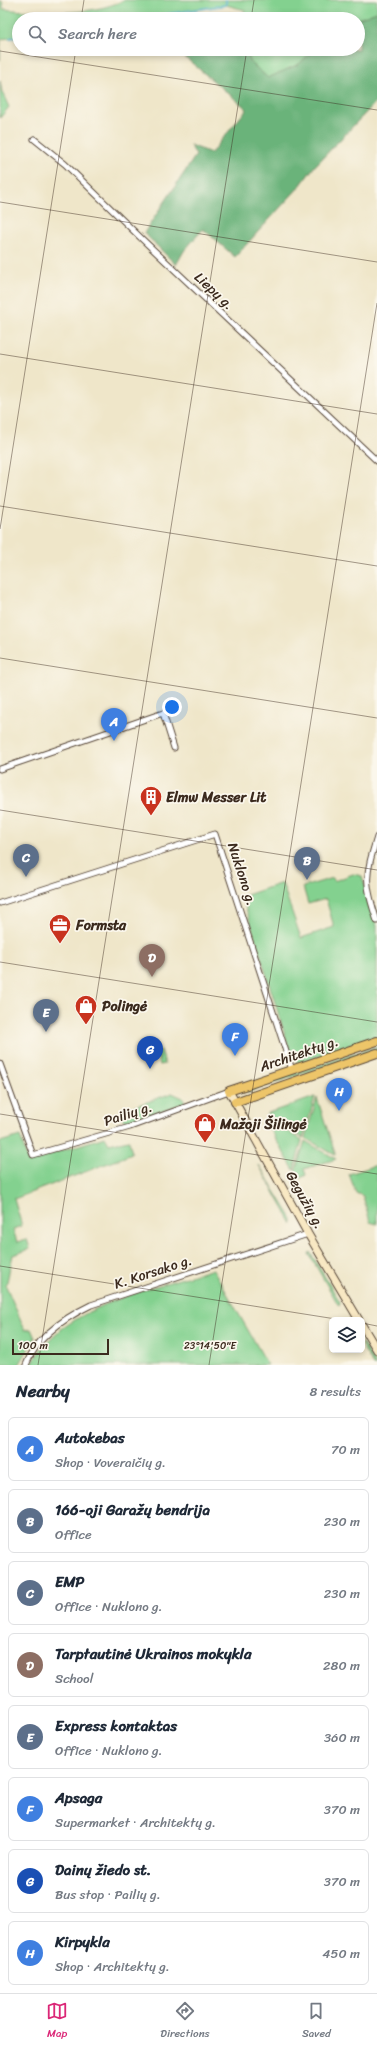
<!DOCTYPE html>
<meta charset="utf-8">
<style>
:root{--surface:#fff;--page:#f2f2f3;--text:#1f2937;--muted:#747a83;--line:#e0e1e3;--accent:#db2777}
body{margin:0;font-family:Sriracha,sans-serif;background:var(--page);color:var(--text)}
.controls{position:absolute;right:12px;bottom:12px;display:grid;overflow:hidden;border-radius:6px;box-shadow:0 2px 6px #0003}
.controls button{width:36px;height:36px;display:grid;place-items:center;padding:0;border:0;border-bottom:1px solid var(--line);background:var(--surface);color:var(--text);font:20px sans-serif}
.scale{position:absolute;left:12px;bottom:10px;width:97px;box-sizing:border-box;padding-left:4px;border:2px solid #3b2a1e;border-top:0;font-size:11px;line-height:14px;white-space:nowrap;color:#3b2a1e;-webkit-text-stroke:3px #fbf7ec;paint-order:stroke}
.you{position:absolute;left:172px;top:707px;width:14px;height:14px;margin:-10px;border:3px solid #fff;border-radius:50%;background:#1a73e8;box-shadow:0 0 0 6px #1a73e833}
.badge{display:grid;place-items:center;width:26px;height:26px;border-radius:50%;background:var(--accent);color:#fff;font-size:13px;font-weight:700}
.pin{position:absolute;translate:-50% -33px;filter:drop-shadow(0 1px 2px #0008)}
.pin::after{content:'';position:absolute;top:21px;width:14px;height:12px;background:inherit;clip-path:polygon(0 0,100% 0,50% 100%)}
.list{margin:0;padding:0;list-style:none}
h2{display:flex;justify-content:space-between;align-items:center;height:52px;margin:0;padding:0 16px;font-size:17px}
h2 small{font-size:13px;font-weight:400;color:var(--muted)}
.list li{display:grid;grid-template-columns:26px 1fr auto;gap:12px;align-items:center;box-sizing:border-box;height:64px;margin:0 8px 8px;padding:0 8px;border:1px solid var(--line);border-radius:6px}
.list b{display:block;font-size:15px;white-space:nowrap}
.list p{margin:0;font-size:13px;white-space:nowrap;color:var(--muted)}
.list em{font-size:13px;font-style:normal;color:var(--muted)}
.icon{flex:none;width:22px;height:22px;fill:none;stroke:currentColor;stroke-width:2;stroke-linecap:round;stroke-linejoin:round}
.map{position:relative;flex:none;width:377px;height:1365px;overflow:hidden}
.search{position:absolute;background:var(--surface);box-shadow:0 2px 6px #0003;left:12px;right:12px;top:12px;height:44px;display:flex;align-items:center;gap:10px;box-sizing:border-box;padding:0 14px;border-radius:22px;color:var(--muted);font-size:15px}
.sheet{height:628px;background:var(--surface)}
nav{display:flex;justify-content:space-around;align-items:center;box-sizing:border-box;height:56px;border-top:1px solid var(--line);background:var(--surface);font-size:11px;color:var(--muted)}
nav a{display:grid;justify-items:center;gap:2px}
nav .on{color:var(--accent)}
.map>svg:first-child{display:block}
.green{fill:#83d18f;stroke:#5f7e56}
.forest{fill:#6ab37a;stroke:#526e4c}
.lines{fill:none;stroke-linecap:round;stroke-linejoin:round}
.stream{stroke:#4bafcb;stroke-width:2}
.street-casing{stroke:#564638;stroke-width:7}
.secondary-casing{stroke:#564638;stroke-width:9}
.primary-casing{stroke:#564638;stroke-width:10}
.street{stroke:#fff;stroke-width:5}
.secondary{stroke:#f8e8c3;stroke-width:7}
.primary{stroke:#edc569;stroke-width:8}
.ticks{fill:none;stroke:#3b2a1e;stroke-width:1;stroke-opacity:0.45}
.labels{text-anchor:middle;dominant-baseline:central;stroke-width:3.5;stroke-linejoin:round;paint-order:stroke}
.street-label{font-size:14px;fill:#3b2a1e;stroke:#fbf7ec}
.poi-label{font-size:14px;font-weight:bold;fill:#3b2a1e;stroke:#fbf7ec;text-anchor:start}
.ticks-label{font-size:10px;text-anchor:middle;fill:#3b2a1e;stroke:#fbf7ec;stroke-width:3.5;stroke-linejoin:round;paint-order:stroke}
</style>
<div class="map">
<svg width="377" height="1365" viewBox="0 0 377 1365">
<rect width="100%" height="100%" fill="#fbf7ec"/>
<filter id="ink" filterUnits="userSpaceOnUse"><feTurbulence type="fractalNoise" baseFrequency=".025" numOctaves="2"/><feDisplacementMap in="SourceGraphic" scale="8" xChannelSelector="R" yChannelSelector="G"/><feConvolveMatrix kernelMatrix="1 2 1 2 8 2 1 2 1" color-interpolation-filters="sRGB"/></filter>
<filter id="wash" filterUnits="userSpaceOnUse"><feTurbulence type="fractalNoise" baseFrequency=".012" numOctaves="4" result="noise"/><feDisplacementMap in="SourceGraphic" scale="16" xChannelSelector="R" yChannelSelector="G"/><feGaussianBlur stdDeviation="0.9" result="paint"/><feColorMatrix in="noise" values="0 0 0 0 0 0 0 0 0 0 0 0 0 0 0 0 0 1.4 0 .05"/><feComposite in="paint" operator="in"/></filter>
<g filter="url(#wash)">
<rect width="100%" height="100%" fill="#efe6c9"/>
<!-- green -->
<path class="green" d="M 0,0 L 3,3 L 3,9 C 44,13 86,17 125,0 L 377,0 L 377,12 L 358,19 L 241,19 L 245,10 L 226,5 L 135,19 L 19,19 L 19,37 L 1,39 L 0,60 Z
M 245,49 L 315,49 L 299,64 L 268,78 L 251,63 Z
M 0,81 L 2,92 L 9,107 L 0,118 Z
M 353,874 L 362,876 L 377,926 L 377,1037 L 299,1063 L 292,1058 L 243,899 L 244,896 L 282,883 L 301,938 L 334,927 L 326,899 L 308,904 L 303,887 L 333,878 L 334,881 Z
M 377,1046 L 377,1049 L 247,1092 L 246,1089 Z
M 161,1050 L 165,1064 L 160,1065 L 156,1052 Z
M 172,1093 L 183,1098 L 185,1103 L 127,1122 L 123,1119 L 120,1114 L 125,1110 Z
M 315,1097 L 303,1138 L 266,1116 L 268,1113 Z
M 317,1098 L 335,1153 L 335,1155 L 305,1138 Z
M 269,1120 L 302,1140 L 294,1170 L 266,1123 Z
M 20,1136 L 28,1161 L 105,1137 L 109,1144 L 129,1140 L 132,1154 L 14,1199 L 22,1226 L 13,1229 L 17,1242 L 27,1239 L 30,1249 L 13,1255 L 6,1286 L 25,1330 L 31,1329 L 35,1338 L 19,1365 L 0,1365 L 0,1142 Z
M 305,1141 L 336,1159 L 304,1169 L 306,1175 L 299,1179 L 295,1172 Z
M 259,1165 L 292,1219 L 292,1224 Z
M 377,1165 L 377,1224 L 370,1222 L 363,1196 L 356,1193 L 349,1174 Z
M 310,1252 L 340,1302 L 339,1306 L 309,1254 Z
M 213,1269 L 268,1365 L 32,1365 C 55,1308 160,1286 213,1269 Z
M 362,1342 L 376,1365 L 373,1365 L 362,1346 Z"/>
<!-- forest -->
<path class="forest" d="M 377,12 L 377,101 L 314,167 L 300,186 L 235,257 L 203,229 L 184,251 L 176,265 L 144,233 L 196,155 L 190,145 L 211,153 L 247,109 L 181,54 L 194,49 L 245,49 L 251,63 L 268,78 L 299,64 L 315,49 L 358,49 L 358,19 Z"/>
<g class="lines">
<!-- stream -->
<path class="stream" d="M 135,19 L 226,5 L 226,0
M 10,38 L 19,37"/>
</g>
</g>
<g filter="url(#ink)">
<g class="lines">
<!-- street casing -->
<g class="street-casing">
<path id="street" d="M 34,139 L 65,164 L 142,239 L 377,461
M 0,769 L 163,713 L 174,748
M 377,837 C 365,877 364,881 377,921
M 0,903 L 215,834 L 292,1070
M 0,1064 L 33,1155 L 130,1127 L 229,1091
M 26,1365 C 37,1336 64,1318 91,1305 L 308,1234"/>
</g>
<!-- secondary casing -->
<g class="secondary-casing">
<path id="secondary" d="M 229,1091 L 308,1234 L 359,1320
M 362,1325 L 377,1350"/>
</g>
<!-- primary casing -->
<g class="primary-casing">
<path id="primary" d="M 229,1091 L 377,1041
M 235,1102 L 377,1053"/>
</g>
<!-- street -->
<use href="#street" class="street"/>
<!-- secondary -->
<use href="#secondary" class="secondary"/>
<!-- primary -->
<use href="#primary" class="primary"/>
</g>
</g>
<!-- ticks -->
<path class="ticks" d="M 81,19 L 84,0M 251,19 L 254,0M 0,51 L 377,110M 0,202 L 377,262M 0,354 L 377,414M 0,506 L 377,566M 0,529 L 76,49M 0,658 L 377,718M 0,810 L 377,870M 0,962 L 377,1022M 0,1114 L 377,1174M 0,1266 L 342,1320M 362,1323 L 377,1326M 38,1365 L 247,49M 209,1365 L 377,303"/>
<!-- icons -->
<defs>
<g id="building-pin" transform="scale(1.15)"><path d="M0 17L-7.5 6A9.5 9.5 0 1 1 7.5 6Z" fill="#c8321e" stroke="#fbf7ec"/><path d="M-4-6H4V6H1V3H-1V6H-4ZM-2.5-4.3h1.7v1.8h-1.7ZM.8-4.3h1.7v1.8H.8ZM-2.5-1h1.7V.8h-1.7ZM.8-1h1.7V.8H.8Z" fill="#fff"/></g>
<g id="office-pin" transform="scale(1.15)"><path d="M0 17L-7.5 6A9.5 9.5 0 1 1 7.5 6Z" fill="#c8321e" stroke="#fbf7ec"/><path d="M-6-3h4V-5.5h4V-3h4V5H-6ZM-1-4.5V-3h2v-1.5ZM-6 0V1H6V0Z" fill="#fff"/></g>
<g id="shop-pin" transform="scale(1.15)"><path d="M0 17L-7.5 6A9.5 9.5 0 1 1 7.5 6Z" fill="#c8321e" stroke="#fbf7ec"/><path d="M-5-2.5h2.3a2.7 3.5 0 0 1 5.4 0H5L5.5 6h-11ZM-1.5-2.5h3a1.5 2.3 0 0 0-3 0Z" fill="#fff"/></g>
</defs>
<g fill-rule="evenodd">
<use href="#building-pin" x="151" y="797"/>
<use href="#office-pin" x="60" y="925"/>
<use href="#shop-pin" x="86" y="1006"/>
<use href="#shop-pin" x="205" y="1124"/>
</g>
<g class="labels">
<!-- street labels -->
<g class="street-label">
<text transform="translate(214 291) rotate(43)">Liepų g.</text>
<text transform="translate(242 874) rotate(72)">Nuklono g.</text>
<text transform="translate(299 1054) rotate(-19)">Architektų g.</text>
<text transform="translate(128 1114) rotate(-18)">Pailių g.</text>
<text transform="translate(305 1200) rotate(61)">Gegužių g.</text>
<text transform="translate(153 1272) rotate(-18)">K. Korsako g.</text>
</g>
<!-- poi labels -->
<g class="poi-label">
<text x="166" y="797">Elmw Messer Lit</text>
<text x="76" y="925">Formsta</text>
<text x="102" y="1006">Polingė</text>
<text x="220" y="1124">Mažoji Šilingė</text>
</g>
</g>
<g class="ticks-label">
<text x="210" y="1349">23°14'50"E</text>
</g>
</svg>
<div class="controls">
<button><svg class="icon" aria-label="layers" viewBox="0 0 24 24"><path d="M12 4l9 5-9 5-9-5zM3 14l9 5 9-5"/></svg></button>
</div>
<div class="scale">100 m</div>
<div class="you"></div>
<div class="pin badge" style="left:114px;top:741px;background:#3f7fe0">A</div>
<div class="pin badge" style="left:307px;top:880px;background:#5c6f8a">B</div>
<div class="pin badge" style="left:26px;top:877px;background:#5c6f8a">C</div>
<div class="pin badge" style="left:152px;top:977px;background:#8d6e63">D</div>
<div class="pin badge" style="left:46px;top:1032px;background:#5c6f8a">E</div>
<div class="pin badge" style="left:235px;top:1056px;background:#3f7fe0">F</div>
<div class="pin badge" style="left:150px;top:1069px;background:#1a4fb4">G</div>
<div class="pin badge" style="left:339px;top:1111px;background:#3f7fe0">H</div>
<div class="search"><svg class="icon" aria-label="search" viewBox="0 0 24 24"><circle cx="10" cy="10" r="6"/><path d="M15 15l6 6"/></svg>Search here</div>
</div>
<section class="sheet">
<h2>Nearby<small>8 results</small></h2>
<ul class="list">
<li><span class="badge" style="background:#3f7fe0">A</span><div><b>Autokebas</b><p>Shop · Voveraičių g.</p></div><em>70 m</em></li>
<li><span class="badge" style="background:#5c6f8a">B</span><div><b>166-oji Garažų bendrija</b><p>Office</p></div><em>230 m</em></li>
<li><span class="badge" style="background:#5c6f8a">C</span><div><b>EMP</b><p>Office · Nuklono g.</p></div><em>230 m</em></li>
<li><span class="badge" style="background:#8d6e63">D</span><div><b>Tarptautinė Ukrainos mokykla</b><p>School</p></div><em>280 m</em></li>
<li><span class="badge" style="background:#5c6f8a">E</span><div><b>Express kontaktas</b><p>Office · Nuklono g.</p></div><em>360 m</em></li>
<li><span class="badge" style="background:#3f7fe0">F</span><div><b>Apsaga</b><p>Supermarket · Architektų g.</p></div><em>370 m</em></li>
<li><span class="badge" style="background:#1a4fb4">G</span><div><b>Dainų žiedo st.</b><p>Bus stop · Pailių g.</p></div><em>370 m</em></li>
<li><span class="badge" style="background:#3f7fe0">H</span><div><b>Kirpykla</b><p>Shop · Architektų g.</p></div><em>450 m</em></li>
</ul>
</section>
<nav>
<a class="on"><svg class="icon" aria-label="map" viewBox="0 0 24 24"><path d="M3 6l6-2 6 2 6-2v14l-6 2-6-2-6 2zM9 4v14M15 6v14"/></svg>Map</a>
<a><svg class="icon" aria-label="directions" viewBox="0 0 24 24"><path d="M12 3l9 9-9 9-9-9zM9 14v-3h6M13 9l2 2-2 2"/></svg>Directions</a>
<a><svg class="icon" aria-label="saved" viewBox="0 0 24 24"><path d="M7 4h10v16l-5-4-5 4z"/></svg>Saved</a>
</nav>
